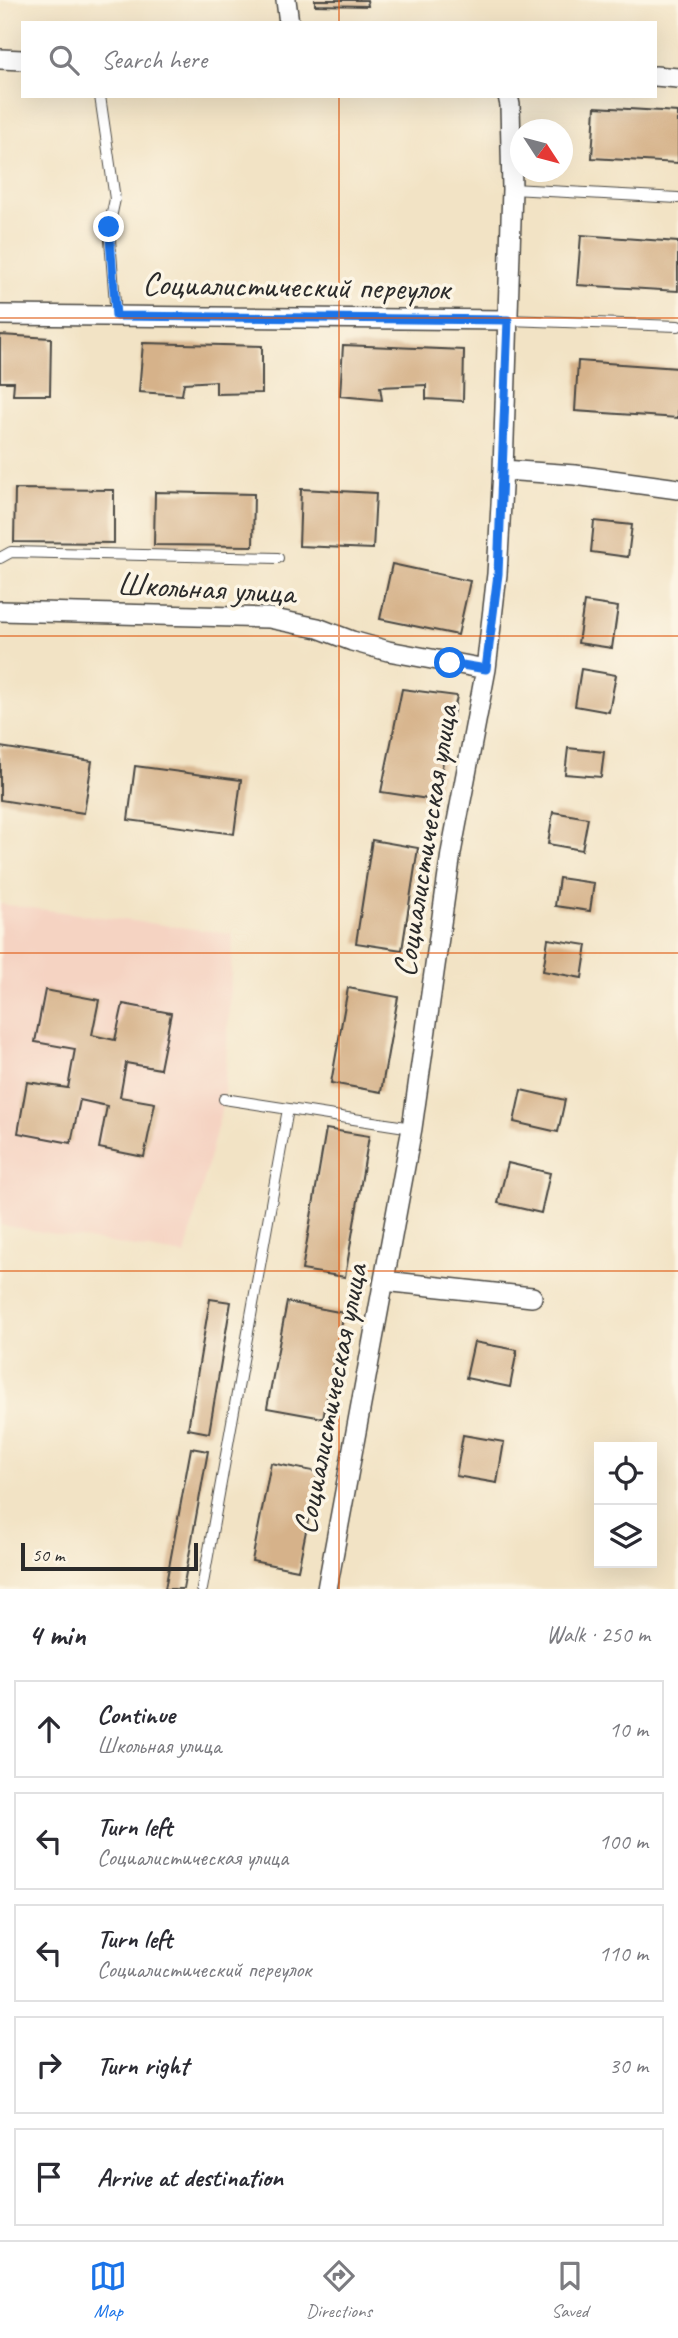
<!DOCTYPE html>
<meta charset="utf-8">
<style>
:root{--surface:#fff;--page:#f2f2f3;--text:#2b2b33;--muted:#7c7c81;--line:#e1e1e2;--accent:#1a73e8}
body{margin:0;font-family:Caveat,sans-serif;background:var(--page);color:var(--text)}
.controls{position:absolute;right:21px;bottom:21px;display:grid;overflow:hidden;border-radius:0px;box-shadow:0 7px 28px #0002}
.controls button{width:63px;height:63px;display:grid;place-items:center;padding:0;border:0;border-bottom:2px solid var(--line);background:var(--surface);color:var(--text);font:35px sans-serif}
.compass{position:absolute;left:510px;top:119px;width:63px;height:63px;border-radius:50%;background:var(--surface);box-shadow:0 7px 28px #0002;rotate:126deg}
.scale{position:absolute;left:21px;bottom:18px;width:177px;box-sizing:border-box;padding-left:7px;border:4px solid #2b2b2b;border-top:0;font-size:19px;line-height:24px;white-space:nowrap;color:#2b2b2b;-webkit-text-stroke:5px #fcf5e5;paint-order:stroke}
.stop{position:absolute;width:21px;height:21px;margin:-16px;border:5px solid #1a73e8;border-radius:50%;background:#fff}
.stop.end{background:#1a73e8;border-color:#fff;box-shadow:0 2px 7px #0008}
.list{margin:0;padding:0;list-style:none}
h2{display:flex;justify-content:space-between;align-items:center;height:91px;margin:0;padding:0 28px;font-size:30px}
h2 small{font-size:23px;font-weight:400;color:var(--muted)}
.list li{display:grid;grid-template-columns:46px 1fr auto;gap:21px;align-items:center;box-sizing:border-box;height:98px;margin:0 14px 14px;padding:0 14px;border:2px solid var(--line);border-radius:0px}
.list b{display:block;font-size:26px;white-space:nowrap}
.list p{margin:0;font-size:23px;white-space:nowrap;color:var(--muted)}
.list em{font-size:23px;font-style:normal;color:var(--muted)}
.icon{flex:none;width:38px;height:38px;fill:none;stroke:currentColor;stroke-width:2;stroke-linecap:round;stroke-linejoin:round}
.map{position:relative;flex:none;width:678px;height:1589px;overflow:hidden}
.search{position:absolute;background:var(--surface);box-shadow:0 7px 28px #0002;left:21px;right:21px;top:21px;height:77px;display:flex;align-items:center;gap:18px;box-sizing:border-box;padding:0 24px;border-radius:0px;color:var(--muted);font-size:26px}
.sheet{height:651px;background:var(--surface)}
nav{display:flex;justify-content:space-around;align-items:center;box-sizing:border-box;height:98px;border-top:2px solid var(--line);background:var(--surface);font-size:19px;color:var(--muted)}
nav a{display:grid;justify-items:center;gap:4px}
nav .on{color:var(--accent)}
.map>svg:first-child{display:block}
.built{fill:#f5d3c2}
.building{fill:#d6b28a}
.lines{fill:none;stroke-linecap:round;stroke-linejoin:round}
.service-casing{stroke:#494742;stroke-width:12}
.minor-casing{stroke:#494742;stroke-width:22}
.service{stroke:#fff;stroke-width:10}
.minor{stroke:#fff;stroke-width:19}
.route{stroke:#1a73e8;stroke-width:9}
.grid{fill:none;stroke:#df570e;stroke-width:2;stroke-opacity:0.55}
.labels{text-anchor:middle;dominant-baseline:central;stroke-width:7;stroke-linejoin:round;paint-order:stroke}
.street-label{font-size:33px;fill:#2b2b2b;stroke:#fcf5e5}
</style>
<div class="map">
<svg width="678" height="1589" viewBox="0 0 678 1589">
<rect width="100%" height="100%" fill="#fcf5e5"/>
<filter id="ink" filterUnits="userSpaceOnUse"><feTurbulence type="fractalNoise" baseFrequency=".0143" numOctaves="2"/><feDisplacementMap in="SourceGraphic" scale="14" xChannelSelector="R" yChannelSelector="G"/><feConvolveMatrix kernelMatrix="1 2 1 2 8 2 1 2 1" color-interpolation-filters="sRGB"/></filter>
<filter id="wash" filterUnits="userSpaceOnUse"><feTurbulence type="fractalNoise" baseFrequency=".00686" numOctaves="4" result="noise"/><feDisplacementMap in="SourceGraphic" scale="28" xChannelSelector="R" yChannelSelector="G"/><feGaussianBlur stdDeviation="1.57" result="paint"/><feColorMatrix in="noise" values="0 0 0 0 0 0 0 0 0 0 0 0 0 0 0 0 0 1.4 0 .05"/><feComposite in="paint" operator="in"/></filter>
<g filter="url(#wash)">
<rect width="100%" height="100%" fill="#f2e3c5"/>
<!-- built -->
<path class="built" d="M 0,904 L 233,934 L 224,1099 L 185,1255 L 0,1225 Z"/>
<g id="blocks">
<!-- building -->
<path class="building" d="M 315,0 L 367,0 L 368,6 L 315,5 Z
M 595,107 L 678,112 L 678,163 L 592,158 Z
M 581,235 L 678,242 L 678,291 L 577,285 Z
M 0,335 L 51,338 L 50,395 L 13,395 L 14,382 L 0,382 Z
M 143,343 L 262,346 L 262,393 L 216,394 L 216,381 L 184,383 L 182,395 L 139,392 Z
M 343,345 L 464,350 L 463,401 L 426,399 L 426,385 L 380,387 L 382,400 L 340,396 Z
M 578,361 L 678,368 L 678,418 L 575,411 Z
M 15,489 L 114,490 L 114,543 L 14,542 Z
M 301,489 L 376,493 L 373,549 L 299,546 Z
M 155,492 L 254,494 L 253,546 L 154,545 Z
M 594,521 L 632,525 L 628,557 L 591,552 Z
M 392,564 L 470,581 L 458,635 L 380,619 Z
M 584,602 L 618,607 L 612,648 L 578,643 Z
M 581,669 L 616,675 L 609,712 L 575,706 Z
M 402,689 L 457,696 L 435,800 L 381,792 Z
M 0,747 L 92,761 L 84,813 L 0,800 Z
M 568,748 L 604,752 L 601,777 L 565,774 Z
M 135,766 L 241,780 L 234,834 L 128,820 Z
M 553,812 L 588,818 L 582,850 L 548,844 Z
M 372,840 L 418,848 L 402,950 L 356,943 Z
M 559,878 L 594,883 L 590,911 L 555,906 Z
M 548,939 L 587,945 L 582,978 L 543,971 Z
M 348,988 L 398,997 L 381,1092 L 331,1083 Z
M 45,990 L 99,1000 L 92,1035 L 115,1040 L 123,1004 L 171,1013 L 160,1069 L 126,1063 L 120,1097 L 155,1103 L 144,1157 L 99,1148 L 107,1106 L 80,1100 L 71,1143 L 18,1133 L 27,1082 L 68,1088 L 75,1049 L 35,1042 Z
M 521,1090 L 565,1100 L 558,1132 L 514,1122 Z
M 326,1129 L 369,1136 L 345,1277 L 302,1270 Z
M 508,1163 L 550,1173 L 541,1213 L 498,1203 Z
M 210,1299 L 231,1302 L 209,1433 L 188,1429 Z
M 287,1302 L 344,1313 L 323,1418 L 267,1408 Z
M 474,1342 L 517,1350 L 510,1387 L 466,1378 Z
M 463,1435 L 504,1442 L 497,1483 L 456,1476 Z
M 191,1448 L 208,1451 L 183,1589 L 165,1589 Z
M 271,1463 L 318,1472 L 298,1570 L 252,1561 Z"/>
</g>
</g>
<g filter="url(#ink)">
<use href="#blocks" fill-opacity="0" stroke="#494742" stroke-width="2"/>
<g class="lines">
<!-- service casing -->
<g class="service-casing">
<path id="service" d="M 100,96 L 115,199 L 109,227 L 116,316
M 512,189 L 678,198
M 508,320 L 678,326
M 0,558 L 11,552 L 278,558
M 224,1099 L 412,1128
M 202,1589 L 288,1109"/>
</g>
<!-- minor casing -->
<g class="minor-casing">
<path id="minor" d="M 286,0 L 289,23
M 0,59 L 23,60
M 655,76 L 678,78
M 0,315 L 508,320
M 503,470 L 575,475 L 678,489
M 0,611 L 269,618 L 318,628 L 352,641 L 388,651 L 486,669
M 384,1281 L 532,1297
M 327,1589 L 412,1128 L 451,853 L 486,669 L 497,574 L 503,470 L 512,189 L 510,105 L 508,96"/>
</g>
<!-- service -->
<use href="#service" class="service"/>
<!-- minor -->
<use href="#minor" class="minor"/>
</g>
</g>
<g class="lines" filter="url(#ink)">
<!-- route -->
<path class="route" d="M 109,227 L 116,316 L 508,320 L 498,574 L 486,669 L 450,663"/>
</g>
<!-- grid -->
<path class="grid" d="M 339,0 L 339,23M 339,96 L 339,1589M 0,318 L 678,318M 0,636 L 678,636M 0,953 L 678,953M 0,1271 L 678,1271"/>
<g class="labels">
<!-- street labels -->
<g class="street-label">
<text transform="translate(296 286) rotate(1)">Социалистический переулок</text>
<text transform="translate(206 588) rotate(3)">Школьная улица</text>
<text transform="translate(425 841) rotate(-81)">Социалистическая улица</text>
<text transform="translate(330 1399) rotate(-79)">Социалистическая улица</text>
</g>
</g>
</svg>
<div class="controls">
<button><svg class="icon" aria-label="locate" viewBox="0 0 24 24"><circle cx="12" cy="12" r="6"/><path d="M12 2v4M12 18v4M2 12h4M18 12h4"/></svg></button>
<button><svg class="icon" aria-label="layers" viewBox="0 0 24 24"><path d="M12 4l9 5-9 5-9-5zM3 14l9 5 9-5"/></svg></button>
</div>
<svg class="compass" viewBox="-18 -18 36 36"><path d="M0-13l5 13h-10z" fill="#e53935"/><path d="M0 13l5-13h-10z" fill="#7c7c81"/></svg>
<div class="scale">50 m</div>
<div class="stop" style="left:450px;top:663px"></div>
<div class="stop end" style="left:109px;top:227px"></div>
<div class="search"><svg class="icon" aria-label="search" viewBox="0 0 24 24"><circle cx="10" cy="10" r="6"/><path d="M15 15l6 6"/></svg>Search here</div>
</div>
<section class="sheet">
<h2>4 min<small>Walk · 250 m</small></h2>
<ul class="list">
<li><svg class="icon" aria-label="ahead" viewBox="0 0 24 24"><path d="M12 20V5M6 11l6-6 6 6"/></svg><div><b>Continue</b><p>Школьная улица</p></div><em>10 m</em></li>
<li><svg class="icon" aria-label="left" viewBox="0 0 24 24"><path d="M17 20v-9H6M10 6l-5 5 5 5"/></svg><div><b>Turn left</b><p>Социалистическая улица</p></div><em>100 m</em></li>
<li><svg class="icon" aria-label="left" viewBox="0 0 24 24"><path d="M17 20v-9H6M10 6l-5 5 5 5"/></svg><div><b>Turn left</b><p>Социалистический переулок</p></div><em>110 m</em></li>
<li><svg class="icon" aria-label="right" viewBox="0 0 24 24"><path d="M7 20v-9h11M14 6l5 5-5 5"/></svg><div><b>Turn right</b></div><em>30 m</em></li>
<li><svg class="icon" aria-label="arrive" viewBox="0 0 24 24"><path d="M6 21V4h12l-3 4 3 4H6"/></svg><div><b>Arrive at destination</b></div></li>
</ul>
</section>
<nav>
<a class="on"><svg class="icon" aria-label="map" viewBox="0 0 24 24"><path d="M3 6l6-2 6 2 6-2v14l-6 2-6-2-6 2zM9 4v14M15 6v14"/></svg>Map</a>
<a><svg class="icon" aria-label="directions" viewBox="0 0 24 24"><path d="M12 3l9 9-9 9-9-9zM9 14v-3h6M13 9l2 2-2 2"/></svg>Directions</a>
<a><svg class="icon" aria-label="saved" viewBox="0 0 24 24"><path d="M7 4h10v16l-5-4-5 4z"/></svg>Saved</a>
</nav>
